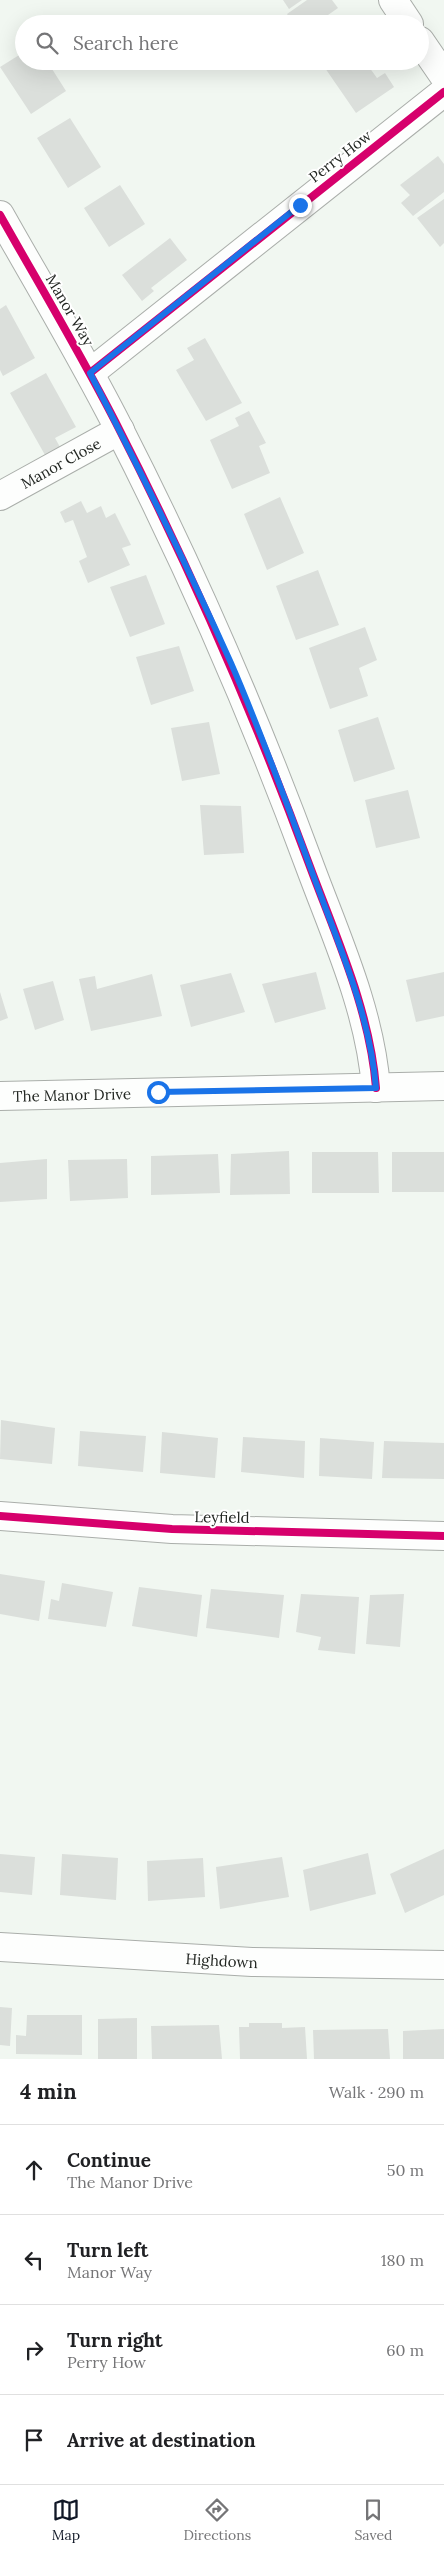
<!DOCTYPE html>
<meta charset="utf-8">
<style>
:root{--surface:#fff;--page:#f2f2f2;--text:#202124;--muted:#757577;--line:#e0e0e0;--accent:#111827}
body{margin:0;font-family:Lora,serif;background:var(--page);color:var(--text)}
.stop{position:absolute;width:15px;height:15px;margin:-11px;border:4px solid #1a73e8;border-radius:50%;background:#fff}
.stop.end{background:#1a73e8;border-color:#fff;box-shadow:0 1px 5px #0008}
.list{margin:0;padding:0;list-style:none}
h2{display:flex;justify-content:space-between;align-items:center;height:65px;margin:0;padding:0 20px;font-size:21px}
h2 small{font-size:16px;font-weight:400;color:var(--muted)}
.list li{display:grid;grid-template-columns:32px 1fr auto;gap:15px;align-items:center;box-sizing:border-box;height:90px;padding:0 20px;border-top:1px solid var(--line)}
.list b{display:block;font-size:19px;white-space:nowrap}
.list p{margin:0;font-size:16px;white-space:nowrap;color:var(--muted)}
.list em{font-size:16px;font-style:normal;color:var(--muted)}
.icon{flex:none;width:28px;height:28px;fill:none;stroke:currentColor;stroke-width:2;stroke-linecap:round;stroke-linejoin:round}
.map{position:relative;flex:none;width:444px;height:2059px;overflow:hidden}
.search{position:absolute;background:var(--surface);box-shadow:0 5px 20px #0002;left:15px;right:15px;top:15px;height:55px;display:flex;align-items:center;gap:12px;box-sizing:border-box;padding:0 18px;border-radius:28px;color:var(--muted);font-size:19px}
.sheet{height:425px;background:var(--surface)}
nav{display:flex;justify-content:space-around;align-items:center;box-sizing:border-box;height:70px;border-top:1px solid var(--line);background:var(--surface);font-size:14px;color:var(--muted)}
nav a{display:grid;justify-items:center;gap:2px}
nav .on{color:var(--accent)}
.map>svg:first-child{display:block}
.building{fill:#dbdfdb}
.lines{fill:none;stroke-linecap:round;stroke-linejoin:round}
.minor-casing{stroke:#aaaeaa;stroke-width:30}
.minor{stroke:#fdfefd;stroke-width:28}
.cycleway-casing{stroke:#fff;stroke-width:11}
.cycleway{stroke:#d6006c;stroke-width:8}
.route{stroke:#1a73e8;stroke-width:6}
.labels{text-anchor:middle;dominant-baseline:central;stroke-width:4;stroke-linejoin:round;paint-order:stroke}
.street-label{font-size:15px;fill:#222622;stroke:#fff}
</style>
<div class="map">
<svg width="444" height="2059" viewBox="0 0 444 2059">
<rect width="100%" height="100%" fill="#f1f7f1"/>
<!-- building -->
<path class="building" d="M 283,0 L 302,0 L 289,9 Z
M 307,0 L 332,0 L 338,8 L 328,15 L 334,24 L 294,24 L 287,14 Z
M 24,52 L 24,61 L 47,61 L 66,91 L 31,114 L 0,67 Z
M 334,61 L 377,61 L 369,67 L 377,78 L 385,73 L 394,87 L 356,113 L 325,68 Z
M 70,118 L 101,167 L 68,188 L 37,138 Z
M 438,156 L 444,164 L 444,192 L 413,216 L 401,203 L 410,195 L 400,185 Z
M 120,185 L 145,224 L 109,247 L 84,208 Z
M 444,199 L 444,243 L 440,247 L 417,218 Z
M 170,238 L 187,260 L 151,288 L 154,291 L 142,301 L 122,275 Z
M 6,305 L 35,358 L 3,376 L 0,370 L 0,309 Z
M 205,338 L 242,403 L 206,421 L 176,370 L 194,360 L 187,348 Z
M 46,373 L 76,427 L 55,438 L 60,447 L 45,455 L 10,393 Z
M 249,411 L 266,443 L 259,446 L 270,473 L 232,489 L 210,440 L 239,426 L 235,418 Z
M 280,497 L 304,553 L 267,570 L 244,514 Z
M 81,501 L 87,513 L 101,506 L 106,518 L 115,513 L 131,545 L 122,548 L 130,565 L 88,583 L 79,561 L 87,557 L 73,520 L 65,523 L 60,512 Z
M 318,570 L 339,625 L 296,640 L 276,586 Z
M 146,575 L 165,624 L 130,637 L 110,587 Z
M 365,627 L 377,660 L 359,668 L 368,696 L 330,709 L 309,648 Z
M 179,646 L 194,691 L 151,705 L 136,657 Z
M 378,717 L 395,769 L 354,782 L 338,730 Z
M 209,722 L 220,774 L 182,781 L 171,728 Z
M 408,790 L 420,838 L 376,848 L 365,800 Z
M 200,805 L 241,806 L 244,853 L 204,855 Z
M 316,972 L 326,1009 L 275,1023 L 262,984 Z
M 444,972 L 444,1016 L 416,1022 L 406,980 Z
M 231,973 L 245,1012 L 191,1027 L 180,985 Z
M 152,974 L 162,1016 L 91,1031 L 79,979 L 95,976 L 97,989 Z
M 53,981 L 64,1020 L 35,1030 L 23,989 Z
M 0,992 L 8,1018 L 0,1021 Z
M 289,1151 L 290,1194 L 230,1195 L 231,1154 Z
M 312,1152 L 378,1152 L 379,1193 L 312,1193 Z
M 392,1152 L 444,1152 L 444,1192 L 392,1192 Z
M 218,1154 L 220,1193 L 151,1195 L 151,1156 Z
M 47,1159 L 47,1199 L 0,1202 L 0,1163 Z
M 127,1159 L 128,1198 L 70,1201 L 68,1160 Z
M 1,1420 L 55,1428 L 52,1464 L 0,1459 Z
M 80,1431 L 146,1436 L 143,1472 L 78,1466 Z
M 162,1432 L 218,1438 L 215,1478 L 160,1473 Z
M 243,1437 L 305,1441 L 304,1478 L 241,1472 Z
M 320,1438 L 374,1442 L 372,1479 L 319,1476 Z
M 384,1441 L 444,1443 L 444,1479 L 382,1478 Z
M 0,1574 L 45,1581 L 39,1621 L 0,1614 Z
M 62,1583 L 113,1592 L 106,1627 L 48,1619 L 51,1599 L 59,1601 Z
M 139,1587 L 202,1595 L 197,1637 L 132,1626 Z
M 211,1589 L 284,1595 L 279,1638 L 206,1628 Z
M 301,1594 L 359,1597 L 355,1654 L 318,1650 L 321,1637 L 296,1632 Z
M 404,1594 L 400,1647 L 366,1644 L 370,1595 Z
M 444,1849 L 444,1895 L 405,1913 L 390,1874 Z
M 368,1853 L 376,1894 L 310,1911 L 303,1870 Z
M 0,1854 L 35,1857 L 32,1895 L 0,1892 Z
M 62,1854 L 118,1858 L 116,1900 L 60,1895 Z
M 282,1857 L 289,1897 L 220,1909 L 216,1867 Z
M 203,1858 L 205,1897 L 148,1901 L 147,1861 Z
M 0,2007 L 12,2008 L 10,2046 L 0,2045 Z
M 27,2015 L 82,2015 L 82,2055 L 16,2054 L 16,2035 L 26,2036 Z
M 137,2018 L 137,2059 L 98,2059 L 98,2019 Z
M 249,2023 L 282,2023 L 282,2028 L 305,2027 L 307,2059 L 240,2059 L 239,2027 L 249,2027 Z
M 219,2025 L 222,2059 L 152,2059 L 151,2026 Z
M 388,2029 L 390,2059 L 314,2059 L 313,2030 Z
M 444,2029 L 444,2059 L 403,2059 L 403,2031 Z"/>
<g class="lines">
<!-- minor casing -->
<g class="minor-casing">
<g id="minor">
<path d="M 393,0 L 409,24"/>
<path d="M 420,41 L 444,76"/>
<path d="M 0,215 C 40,286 82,356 119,429 C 191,570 254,715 309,864 C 336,937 370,1010 376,1088"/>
<path d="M 90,373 L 444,92"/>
<path id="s1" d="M 0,496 L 120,430"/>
<path id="s2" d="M 0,1096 L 444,1086"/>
<path d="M 0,1516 L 172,1529 L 444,1536"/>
<path id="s3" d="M 0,1947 L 252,1962 L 444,1965"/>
</g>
</g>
<!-- minor -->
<use href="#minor" class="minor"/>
<!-- cycleway casing -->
<g class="cycleway-casing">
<path id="cycleway" d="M 0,215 C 40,286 82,356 119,429 C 191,570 254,715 309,864 C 336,937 370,1010 376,1088
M 90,373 L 444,92
M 0,1516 L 172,1529 L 444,1536"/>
</g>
<!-- cycleway -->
<use href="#cycleway" class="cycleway"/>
</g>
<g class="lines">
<!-- route -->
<path class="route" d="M 158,1092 L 376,1088 C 370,1015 340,948 315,880 C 288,807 262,734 231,663 C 187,565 139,468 90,373 L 300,205"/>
</g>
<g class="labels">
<!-- street labels -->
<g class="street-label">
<text transform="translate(340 156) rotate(-38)">Perry How</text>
<text transform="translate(70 310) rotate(60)">Manor Way</text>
<text stroke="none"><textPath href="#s1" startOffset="69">Manor Close</textPath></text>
<text stroke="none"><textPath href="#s2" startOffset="72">The Manor Drive</textPath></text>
<text transform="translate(222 1517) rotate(1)">Leyfield</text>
<text stroke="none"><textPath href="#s3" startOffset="222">Highdown</textPath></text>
</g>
</g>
</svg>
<div class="stop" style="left:158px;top:1092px"></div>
<div class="stop end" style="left:300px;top:205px"></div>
<div class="search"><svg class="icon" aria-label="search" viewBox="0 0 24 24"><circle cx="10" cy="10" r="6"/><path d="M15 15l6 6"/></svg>Search here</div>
</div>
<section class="sheet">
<h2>4 min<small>Walk · 290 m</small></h2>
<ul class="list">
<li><svg class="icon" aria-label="ahead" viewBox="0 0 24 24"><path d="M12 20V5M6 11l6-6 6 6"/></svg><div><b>Continue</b><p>The Manor Drive</p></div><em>50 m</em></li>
<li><svg class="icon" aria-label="left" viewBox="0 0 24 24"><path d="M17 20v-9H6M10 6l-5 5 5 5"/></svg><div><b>Turn left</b><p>Manor Way</p></div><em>180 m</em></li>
<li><svg class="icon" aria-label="right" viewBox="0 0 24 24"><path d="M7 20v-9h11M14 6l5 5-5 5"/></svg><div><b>Turn right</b><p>Perry How</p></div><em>60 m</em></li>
<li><svg class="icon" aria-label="arrive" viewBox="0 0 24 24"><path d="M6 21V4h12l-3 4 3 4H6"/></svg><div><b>Arrive at destination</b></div></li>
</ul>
</section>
<nav>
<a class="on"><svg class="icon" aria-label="map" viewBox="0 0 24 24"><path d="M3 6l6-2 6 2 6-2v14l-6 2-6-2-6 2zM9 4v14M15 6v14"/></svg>Map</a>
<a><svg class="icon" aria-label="directions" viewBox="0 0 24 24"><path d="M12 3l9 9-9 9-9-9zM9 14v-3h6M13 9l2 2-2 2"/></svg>Directions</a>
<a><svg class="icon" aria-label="saved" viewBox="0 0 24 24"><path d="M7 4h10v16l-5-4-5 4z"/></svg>Saved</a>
</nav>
